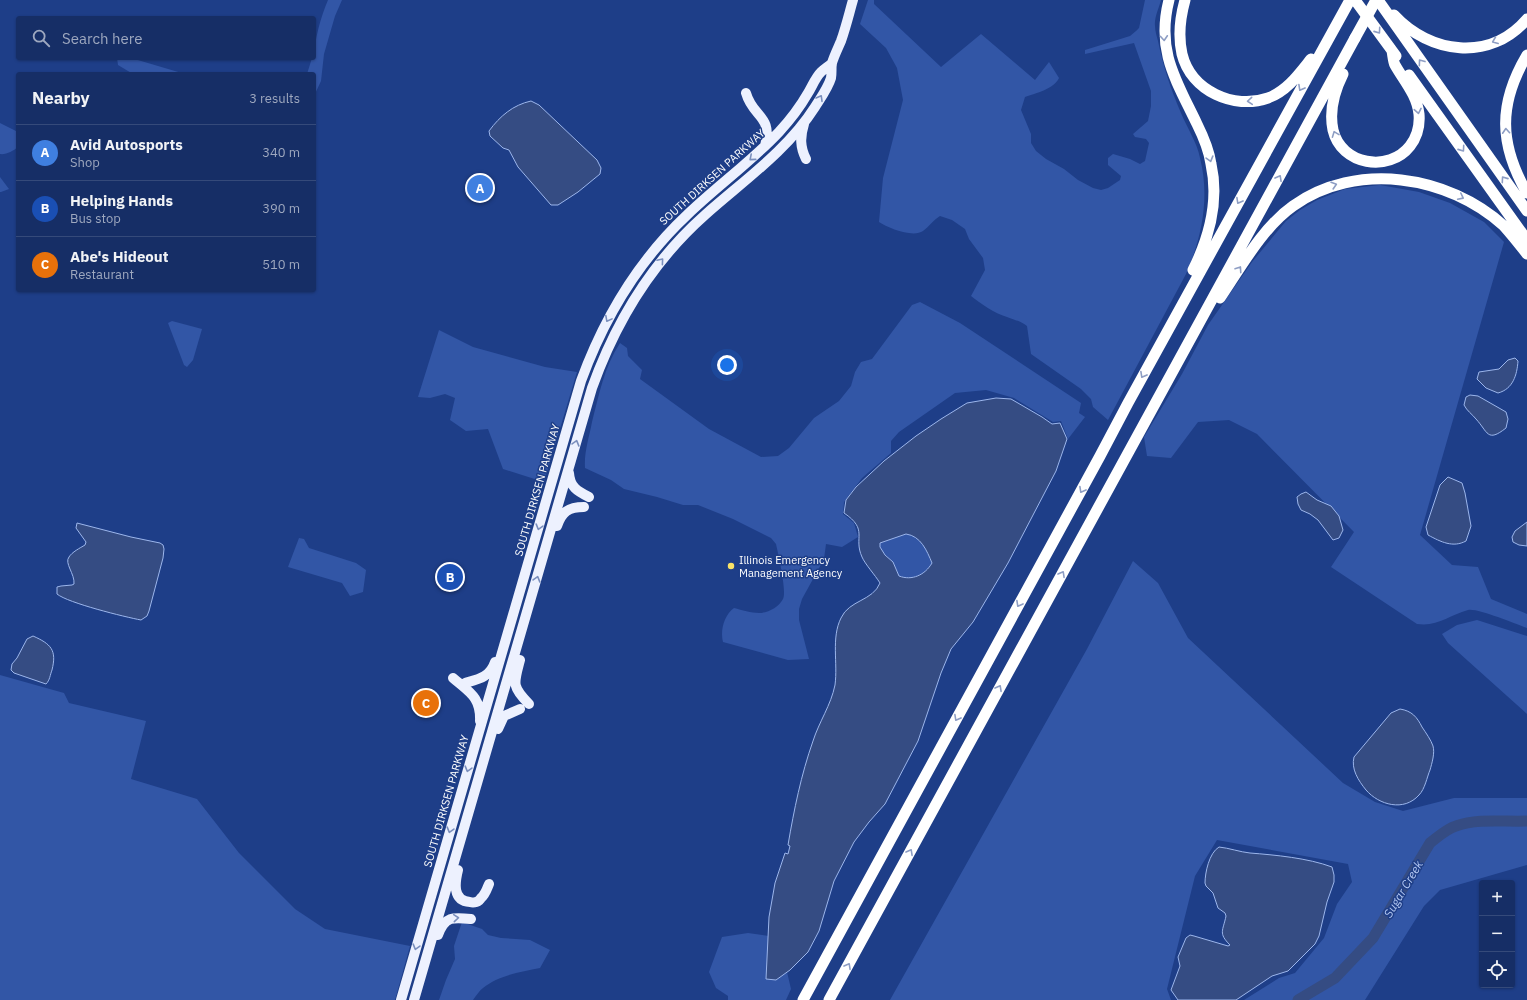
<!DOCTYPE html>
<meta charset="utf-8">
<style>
:root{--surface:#162e66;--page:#233a6f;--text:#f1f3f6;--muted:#9ea8bf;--line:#354a7a;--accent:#fae368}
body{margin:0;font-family:"IBM Plex Sans",sans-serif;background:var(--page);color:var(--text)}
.controls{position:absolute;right:12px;bottom:12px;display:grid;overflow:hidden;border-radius:4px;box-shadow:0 1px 3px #0004}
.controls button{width:36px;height:36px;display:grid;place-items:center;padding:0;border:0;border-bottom:1px solid var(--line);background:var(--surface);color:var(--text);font:20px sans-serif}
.you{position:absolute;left:727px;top:365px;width:14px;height:14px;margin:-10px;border:3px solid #fff;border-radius:50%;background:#1a73e8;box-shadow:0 0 0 6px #1a73e833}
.badge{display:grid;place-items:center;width:26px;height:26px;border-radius:50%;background:var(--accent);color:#fff;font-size:13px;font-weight:700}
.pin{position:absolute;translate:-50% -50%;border:2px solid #fff;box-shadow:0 1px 4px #0006}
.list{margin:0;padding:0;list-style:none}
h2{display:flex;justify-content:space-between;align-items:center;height:52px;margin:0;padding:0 16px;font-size:17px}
h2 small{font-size:13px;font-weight:400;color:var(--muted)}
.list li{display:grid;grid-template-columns:26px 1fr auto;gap:12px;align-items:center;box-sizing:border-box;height:56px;padding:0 16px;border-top:1px solid var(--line)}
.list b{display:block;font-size:15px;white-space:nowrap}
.list p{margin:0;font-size:13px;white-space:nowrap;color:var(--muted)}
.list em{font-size:13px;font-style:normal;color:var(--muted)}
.icon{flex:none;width:22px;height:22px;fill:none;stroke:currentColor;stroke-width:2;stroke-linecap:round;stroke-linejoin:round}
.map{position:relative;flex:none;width:1527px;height:1000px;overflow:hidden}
.search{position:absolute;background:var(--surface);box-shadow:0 1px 3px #0004;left:16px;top:16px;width:300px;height:44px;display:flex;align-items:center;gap:10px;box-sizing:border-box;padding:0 14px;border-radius:4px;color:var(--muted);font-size:15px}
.panel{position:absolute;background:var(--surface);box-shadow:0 1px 3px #0004;left:16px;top:72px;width:300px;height:220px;border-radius:4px}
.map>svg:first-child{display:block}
.green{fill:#3256a6}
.water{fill:#354c83;stroke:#9cb6ec;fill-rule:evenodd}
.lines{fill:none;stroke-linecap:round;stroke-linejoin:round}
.river{stroke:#354c83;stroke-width:11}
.major{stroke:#edf1fe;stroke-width:10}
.highway{stroke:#fff;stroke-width:11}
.highway-bridge{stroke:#fff;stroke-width:11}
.oneway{stroke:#8e9ec4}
.oneway2{stroke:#7b8fbd}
.poi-dot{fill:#fae368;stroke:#1e3e88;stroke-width:1.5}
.labels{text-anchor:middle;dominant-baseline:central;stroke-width:3;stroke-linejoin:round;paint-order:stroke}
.street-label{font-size:11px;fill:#fff;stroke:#1e3e88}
.poi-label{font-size:11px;fill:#fff;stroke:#1e3e88;text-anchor:start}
.water-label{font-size:12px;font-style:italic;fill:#b4c8f2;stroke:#1e3e88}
</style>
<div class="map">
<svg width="1527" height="1000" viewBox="0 0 1527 1000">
<rect width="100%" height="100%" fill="#1e3e88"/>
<!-- green -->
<path class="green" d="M 328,0 L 342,0 L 335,16 L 324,54 L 321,81 L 314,96 L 314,74 L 307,74 L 312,58 L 314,58 C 314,41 321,16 328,0 Z
M 868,0 L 874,0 L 874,4 L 941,67 L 981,34 L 1035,80 L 1049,62 L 1059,78 C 1054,89 1036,93 1025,97 L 1021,110 L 1031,134 L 1031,143 L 1036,151 L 1046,159 L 1064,169 L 1078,180 L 1093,188 L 1101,190 L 1108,188 L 1120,180 L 1121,176 L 1108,165 L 1108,158 L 1113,154 L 1130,159 L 1140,164 L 1145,161 L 1149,143 L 1146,139 L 1135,137 L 1133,134 L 1148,121 L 1151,106 L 1151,91 L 1134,43 L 1085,54 L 1085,50 L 1130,36 L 1136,31 L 1139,28 L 1145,0 L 1161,0 C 1159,8 1154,18 1155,26 C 1155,31 1157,37 1158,41 C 1163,66 1171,90 1181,113 C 1187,128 1197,142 1200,158 C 1210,197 1202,238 1186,274 L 1108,420 L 1093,407 L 1091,399 L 1081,389 L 1031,354 L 1027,326 C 1019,320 1016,321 1007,317 C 994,313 981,304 971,296 L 985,270 L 983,258 L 969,239 L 965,229 L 952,220 L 940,216 C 933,220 929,227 923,231 C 913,238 888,228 879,222 L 883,178 L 903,100 L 897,68 L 886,48 L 860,24 Z
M 117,58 L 131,58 L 185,74 L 133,74 L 118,65 Z
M 0,123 L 18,132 L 18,147 C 13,151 6,155 0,154 Z
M 0,177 L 9,189 L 1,192 L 0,192 Z
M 1380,185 L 1419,192 L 1450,203 L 1484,222 L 1504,242 L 1420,535 L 1452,565 L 1478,567 L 1491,599 L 1527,614 L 1527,628 C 1515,624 1478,608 1468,610 C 1449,615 1438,627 1417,624 L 1331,567 L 1354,532 L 1257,434 L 1229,420 L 1198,422 L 1171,458 L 1147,456 L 1144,437 L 1182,374 L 1208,325 L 1252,262 L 1286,221 L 1300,210 L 1317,200 L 1345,189 Z
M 920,302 L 960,323 L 1081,403 L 1079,413 L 1085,417 L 1068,439 L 1061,421 L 1053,422 L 1014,398 L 986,390 L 955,393 L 899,432 L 891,441 L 891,453 L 862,478 L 844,502 L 843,514 L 854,523 L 858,537 L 842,547 L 826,544 L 824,559 L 802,599 L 799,609 L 799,620 L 809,659 L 788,660 L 723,642 C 720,631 724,615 734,608 C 742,610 751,613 759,613 C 768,613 779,607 783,599 C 787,591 778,554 776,544 L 771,538 L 733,519 L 698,505 L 683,505 L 657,497 L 624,489 L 611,480 L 585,468 C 584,452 589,438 592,422 C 599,395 604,367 620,343 L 627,348 L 628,356 L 642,370 L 640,379 L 709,429 L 761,457 L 778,456 L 789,448 L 814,418 L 839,401 L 851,386 L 855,372 L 861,362 L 872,359 L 912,305 Z
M 172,321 L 202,329 L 193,360 L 187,367 L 184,365 L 168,323 Z
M 439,330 L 473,347 L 545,367 L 577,372 L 544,482 L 503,469 L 488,429 L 466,431 L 450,420 L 455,398 L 445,394 L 430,398 L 418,397 Z
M 906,534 C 921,536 927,551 932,563 C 925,575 912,581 899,576 C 897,571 895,565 892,561 C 887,555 879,552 880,543 Z
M 299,538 L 304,539 L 309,548 L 356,563 L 366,570 L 363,592 L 350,596 L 342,583 L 288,567 Z
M 1133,561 L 1158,583 L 1188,638 L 1343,783 L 1375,802 L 1403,811 L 1454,798 L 1527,798 L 1527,865 L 1440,890 L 1424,906 L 1365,1000 L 1244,1000 L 1279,978 L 1295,973 L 1324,938 L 1337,904 L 1352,882 L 1348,864 L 1217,840 L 1195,876 L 1167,989 L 1171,1000 L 890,1000 L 1087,649 Z
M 1477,620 L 1527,636 L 1527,714 L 1448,643 L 1442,634 L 1457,625 Z
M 0,675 L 64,693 L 69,703 L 146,721 L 131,779 L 197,799 L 239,853 L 295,909 L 325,929 L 410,946 L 395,1000 L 0,1000 Z
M 462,922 L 482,929 L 488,935 L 501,938 L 530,940 L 550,950 L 540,968 C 521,972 499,975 483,988 C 479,991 476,996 473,1000 L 439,1000 L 446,980 L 455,959 L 454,946 Z
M 748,933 L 769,936 L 766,979 L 776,980 L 787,972 L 791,989 L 786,1000 L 728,1000 L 728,996 L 716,988 L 709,972 L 722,937 Z"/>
<!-- water -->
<path class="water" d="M 531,101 L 539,105 L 597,160 L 601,168 L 600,174 L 578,192 L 558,205 L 551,205 L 518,167 L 509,150 L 503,148 L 490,136 L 489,131 C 500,116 513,105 531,101 Z
M 1515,358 L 1518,361 C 1517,375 1513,389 1498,393 L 1486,388 L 1477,379 L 1479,372 L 1499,369 L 1508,360 Z
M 1470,395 L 1478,396 L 1506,412 L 1508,419 L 1506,428 C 1487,443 1488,432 1476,419 C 1472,414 1467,411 1464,405 L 1466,397 Z
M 996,398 L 1011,399 L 1042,417 L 1052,424 L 1060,423 L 1067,439 L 1056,471 L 1008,563 L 973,622 L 951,649 L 941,673 L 918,741 L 885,804 L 869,822 L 854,842 L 834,881 L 819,931 L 808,952 L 790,970 L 776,980 L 766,979 L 769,917 L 775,883 L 785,853 L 788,854 L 790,846 L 788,845 C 794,810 801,775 813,741 C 819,722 831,705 835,685 C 838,663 831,638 841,618 C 849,600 873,601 880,583 C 875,575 865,564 862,557 C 853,537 869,530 844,513 L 846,500 L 856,487 L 884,461 L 916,436 L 941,419 L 967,403 ZM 906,534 C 921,536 927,551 932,563 C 925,575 912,581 899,576 L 893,562 L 885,555 L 880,547 L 880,543 Z
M 1448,477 L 1462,483 L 1465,493 L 1471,526 L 1466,541 C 1453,548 1441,542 1428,535 L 1426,527 L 1440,485 Z
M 1306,492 L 1317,500 L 1331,506 L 1339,516 L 1343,530 L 1339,538 L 1333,540 L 1318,520 L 1310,514 L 1301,510 L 1298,504 L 1297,497 L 1301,494 Z
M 1527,522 L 1527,546 L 1519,545 L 1513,542 L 1512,537 L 1515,531 Z
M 77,523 L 131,537 L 160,543 L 163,545 L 164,549 L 163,558 L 149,611 L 147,616 L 141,620 C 125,617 68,603 57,594 L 57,587 L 61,586 L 72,585 L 74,584 C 75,574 64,563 69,557 C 72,552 80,548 85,545 L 86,542 L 76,528 Z
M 33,636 C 51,644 57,650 52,670 C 50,675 50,680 46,684 L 14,673 L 11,670 L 12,664 L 17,658 L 27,639 Z
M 1400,709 C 1412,711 1417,717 1422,727 C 1426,733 1431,740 1433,746 C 1435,753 1432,763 1430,770 C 1427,777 1425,789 1419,795 C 1404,812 1379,805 1366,790 C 1358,780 1351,769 1354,757 L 1391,713 Z
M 1219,847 C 1229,848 1240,852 1250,853 C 1275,855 1308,858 1332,867 L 1334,875 L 1334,882 L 1327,902 L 1319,936 L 1315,944 L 1288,971 L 1272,976 L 1236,1000 L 1178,1000 L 1171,990 L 1180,966 L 1178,957 L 1186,938 L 1190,935 L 1194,936 L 1228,946 L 1230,945 C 1218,933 1223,931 1226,916 L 1225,913 L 1218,908 L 1213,893 L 1206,886 L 1205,883 C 1205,873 1209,853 1219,847 Z"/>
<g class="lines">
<!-- river -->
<path class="river" d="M 1298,1000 L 1335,978 L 1373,938 L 1430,843 C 1438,837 1446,829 1456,826 C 1479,818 1503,822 1527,821"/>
<!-- major -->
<path class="major" d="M 746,93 C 753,118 773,115 765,146
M 804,124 C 800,137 800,147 806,159
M 569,473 C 570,487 577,491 589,497
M 557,526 C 562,512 568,507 584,507
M 520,660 C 514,683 511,686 529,704
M 453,678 C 469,692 481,697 480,721
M 465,683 C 479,679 490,677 495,662
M 498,729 L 504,716 L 520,709
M 458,870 C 455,882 452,901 470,902 C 474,903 479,902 481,898 C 485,895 487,889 489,884
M 438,935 C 445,916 453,917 471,919
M 401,1000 L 581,381 C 604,318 638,261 687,215 C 717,186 751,162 779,132 C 790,120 800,107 808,93 C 812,87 815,78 821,72 C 824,69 829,66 832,63
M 414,1000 L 592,388 C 616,321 652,262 705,215 C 743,181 787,151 815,107 C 820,99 828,88 831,78 C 832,73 831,68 832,63 C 834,56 838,48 841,41 C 846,27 849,14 853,0"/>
<!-- highway -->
<path class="highway" d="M 1169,0 C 1156,51 1176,80 1197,124 C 1203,136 1209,150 1211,164 C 1219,200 1209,238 1193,270
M 1185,0 C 1180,18 1178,36 1182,54 C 1191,91 1234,110 1268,98 C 1287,91 1299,74 1311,59
M 1355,0 L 1396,56
M 1378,0 L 1527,211
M 1394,15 C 1430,54 1490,62 1527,19
M 1527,55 C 1498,104 1499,144 1527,193
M 1343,74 C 1335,90 1329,111 1333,130 C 1341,165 1389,173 1410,146 C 1417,137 1420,126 1419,114 C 1417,95 1404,81 1395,65 C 1393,61 1393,55 1392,51
M 1409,75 L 1527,240
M 1220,298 C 1241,267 1263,227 1293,206 C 1356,161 1448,175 1504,226 C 1512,235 1520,245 1527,254
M 803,1000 L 1100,456 L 1128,403 L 1350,0
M 829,1000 L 1355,38"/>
<!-- highway-bridge -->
<path class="highway-bridge" d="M 1355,38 L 1376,0"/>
</g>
<!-- one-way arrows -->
<defs><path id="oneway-chevron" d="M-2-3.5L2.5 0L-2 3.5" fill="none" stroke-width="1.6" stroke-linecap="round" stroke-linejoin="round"/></defs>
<g class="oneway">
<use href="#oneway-chevron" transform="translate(1378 31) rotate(55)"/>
<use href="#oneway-chevron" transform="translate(1164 38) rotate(86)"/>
<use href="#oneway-chevron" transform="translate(1495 41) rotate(158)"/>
<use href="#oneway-chevron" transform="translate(1421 62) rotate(-126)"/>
<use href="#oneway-chevron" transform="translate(1301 88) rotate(119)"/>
<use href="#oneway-chevron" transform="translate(1250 101) rotate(175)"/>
<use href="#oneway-chevron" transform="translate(1418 111) rotate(79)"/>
<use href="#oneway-chevron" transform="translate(1506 131) rotate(-94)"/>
<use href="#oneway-chevron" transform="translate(1335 134) rotate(-111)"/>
<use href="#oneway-chevron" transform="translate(1462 149) rotate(55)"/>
<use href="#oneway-chevron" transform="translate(1210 159) rotate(74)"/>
<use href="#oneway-chevron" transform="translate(1279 178) rotate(-61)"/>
<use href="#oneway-chevron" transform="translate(1504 179) rotate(-125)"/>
<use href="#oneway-chevron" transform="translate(1334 185) rotate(-17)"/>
<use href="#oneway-chevron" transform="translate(1461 197) rotate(27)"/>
<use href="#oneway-chevron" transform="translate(1239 201) rotate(119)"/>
<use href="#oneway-chevron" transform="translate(1239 269) rotate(-56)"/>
<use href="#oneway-chevron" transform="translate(1143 375) rotate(119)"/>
<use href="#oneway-chevron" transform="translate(1082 490) rotate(119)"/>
<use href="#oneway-chevron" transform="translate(1062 574) rotate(-61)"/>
<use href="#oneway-chevron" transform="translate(1019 604) rotate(119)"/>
<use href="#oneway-chevron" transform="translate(999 688) rotate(-61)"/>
<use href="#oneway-chevron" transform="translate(957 718) rotate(119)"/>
<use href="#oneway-chevron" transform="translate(910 852) rotate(-61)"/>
<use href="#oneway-chevron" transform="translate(848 966) rotate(-61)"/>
</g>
<g class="oneway2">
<use href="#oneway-chevron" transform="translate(820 98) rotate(-60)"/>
<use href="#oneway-chevron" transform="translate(752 158) rotate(139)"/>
<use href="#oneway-chevron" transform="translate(661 261) rotate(-50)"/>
<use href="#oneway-chevron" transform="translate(608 319) rotate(118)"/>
<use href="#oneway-chevron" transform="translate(576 443) rotate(-74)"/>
<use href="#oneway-chevron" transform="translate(539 527) rotate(106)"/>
<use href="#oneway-chevron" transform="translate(537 579) rotate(-74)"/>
<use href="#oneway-chevron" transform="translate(468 769) rotate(106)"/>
<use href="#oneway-chevron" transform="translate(450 830) rotate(106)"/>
<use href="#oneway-chevron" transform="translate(456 918) rotate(-5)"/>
<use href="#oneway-chevron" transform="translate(416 947) rotate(106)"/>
</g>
<!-- markers -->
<circle class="poi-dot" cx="731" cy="566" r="4"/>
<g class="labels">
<!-- street labels -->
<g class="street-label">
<text transform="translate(712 177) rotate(-42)">SOUTH DIRKSEN PARKWAY</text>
<text transform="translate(537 490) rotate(-74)">SOUTH DIRKSEN PARKWAY</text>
<text transform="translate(446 801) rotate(-74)">SOUTH DIRKSEN PARKWAY</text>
</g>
<!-- poi labels -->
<g class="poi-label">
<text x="739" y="560">Illinois Emergency<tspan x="739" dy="13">Management Agency</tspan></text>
</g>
<!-- water labels -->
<g class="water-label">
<text transform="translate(1403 889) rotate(-59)">Sugar Creek</text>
</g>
</g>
</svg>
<div class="controls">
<button>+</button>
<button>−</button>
<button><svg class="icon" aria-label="locate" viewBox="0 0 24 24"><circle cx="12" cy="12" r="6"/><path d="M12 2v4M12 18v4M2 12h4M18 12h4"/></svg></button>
</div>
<div class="you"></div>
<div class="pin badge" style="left:480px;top:188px;background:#3f7fe0">A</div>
<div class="pin badge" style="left:450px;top:577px;background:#1a4fb4">B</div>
<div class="pin badge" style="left:426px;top:703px;background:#e8710a">C</div>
<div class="search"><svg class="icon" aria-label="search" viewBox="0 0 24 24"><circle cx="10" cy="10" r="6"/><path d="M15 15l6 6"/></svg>Search here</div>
<section class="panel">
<h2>Nearby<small>3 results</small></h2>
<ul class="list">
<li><span class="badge" style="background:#3f7fe0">A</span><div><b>Avid Autosports</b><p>Shop</p></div><em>340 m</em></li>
<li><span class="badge" style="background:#1a4fb4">B</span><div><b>Helping Hands</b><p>Bus stop</p></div><em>390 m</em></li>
<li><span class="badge" style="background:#e8710a">C</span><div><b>Abe's Hideout</b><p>Restaurant</p></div><em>510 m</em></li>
</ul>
</section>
</div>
